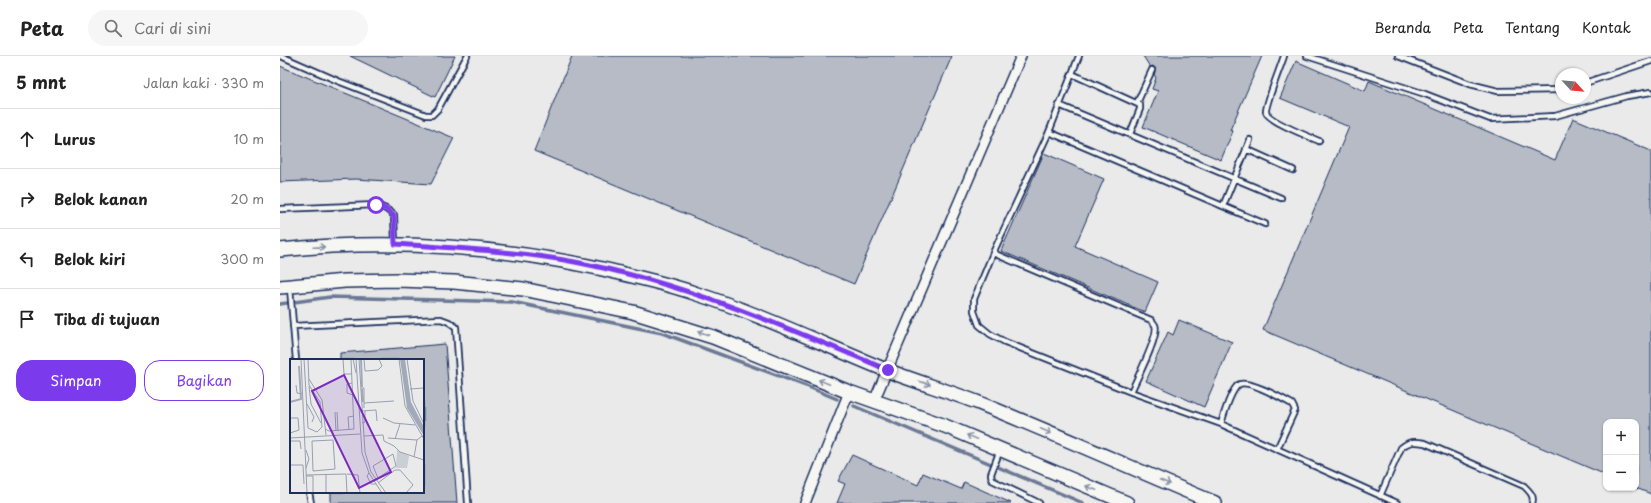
<!DOCTYPE html>
<html lang="id">
<meta charset="utf-8">
<style>
:root{--surface:#fff;--page:#f6f6f6;--text:#222;--muted:#767676;--line:#e0e0e0;--accent:#7c3aed}
body{margin:0;font-family:"Playpen Sans",sans-serif;background:var(--page);color:var(--text)}
.controls{position:absolute;right:12px;bottom:12px;display:grid;overflow:hidden;border-radius:8px;box-shadow:0 1px 3px #0004}
.controls button{width:36px;height:36px;display:grid;place-items:center;padding:0;border:0;border-bottom:1px solid var(--line);background:var(--surface);color:var(--text);font:20px sans-serif}
.compass{position:absolute;left:1275px;top:12px;width:36px;height:36px;border-radius:50%;background:var(--surface);box-shadow:0 1px 3px #0004;rotate:116deg}
.stop{position:absolute;width:12px;height:12px;margin:-9px;border:3px solid #7c3aed;border-radius:50%;background:#fff}
.stop.end{background:#7c3aed;border-color:#fff;box-shadow:0 1px 4px #0008}
.list{margin:0;padding:0;list-style:none}
h2{display:flex;justify-content:space-between;align-items:center;height:52px;margin:0;padding:0 16px;font-size:17px}
h2 small{font-size:13px;font-weight:400;color:var(--muted)}
.list li{display:grid;grid-template-columns:26px 1fr auto;gap:12px;align-items:center;box-sizing:border-box;height:60px;padding:0 16px;border-top:1px solid var(--line)}
.list b{display:block;font-size:15px;white-space:nowrap}
.list em{font-size:13px;font-style:normal;color:var(--muted)}
.actions{display:flex;gap:8px;padding:12px 16px}
.actions a{flex:1;padding:9px 0;border:1px solid var(--accent);border-radius:16px;text-align:center;font-size:14px;color:var(--accent)}
.actions .main{background:var(--accent);color:#fff}
.icon{flex:none;width:22px;height:22px;fill:none;stroke:currentColor;stroke-width:2;stroke-linecap:round;stroke-linejoin:round}
.map{position:relative;flex:none;width:1371px;height:447px;overflow:hidden}
header{display:flex;align-items:center;gap:24px;box-sizing:border-box;height:56px;padding:0 20px;background:var(--surface);border-bottom:1px solid var(--line)}
header strong{font-size:19px}
nav{display:flex;gap:22px;margin-inline-start:auto;font-size:14px}
.search{width:280px;height:36px;background:var(--page);display:flex;align-items:center;gap:10px;box-sizing:border-box;padding:0 14px;border-radius:22px;color:var(--muted);font-size:15px}
main{display:flex}
aside{flex:1;background:var(--surface)}
.map>svg:first-child{display:block}
.lines{fill:none;stroke-linecap:round;stroke-linejoin:round}
.stream{stroke:#6c7995;stroke-width:3.5}
.building{fill:#b6bbc6;stroke:#1b2f5e}
.lane-casing{stroke:#1b2f5e;stroke-width:8}
.street-casing{stroke:#1b2f5e;stroke-width:12}
.secondary-casing{stroke:#1b2f5e;stroke-width:16}
.lane{stroke:#f6f6f2;stroke-width:4.5}
.street{stroke:#f6f6f2;stroke-width:9}
.secondary{stroke:#f6f6f2;stroke-width:13}
.oneway{stroke:#8892a8}
.route{stroke:#7c3aed;stroke-width:5}
.inset-river{fill:none;stroke:#a2aaba;stroke-width:2}
.inset-road{fill:none;stroke:#979fb1;stroke-width:1}
.view{fill:#7b2cbf;fill-opacity:0.15;stroke:#7b2cbf;stroke-width:2}
.inset-edge{fill:none;stroke:#1b2f5e;stroke-width:2}
</style>
<header>
<strong>Peta</strong>
<div class="search"><svg class="icon" aria-label="search" viewBox="0 0 24 24"><circle cx="10" cy="10" r="6"/><path d="M15 15l6 6"/></svg>Cari di sini</div>
<nav><a>Beranda</a><a>Peta</a><a>Tentang</a><a>Kontak</a></nav>
</header>
<main>
<aside>
<h2>5 mnt<small>Jalan kaki · 330 m</small></h2>
<ul class="list">
<li><svg class="icon" aria-label="ahead" viewBox="0 0 24 24"><path d="M12 20V5M6 11l6-6 6 6"/></svg><div><b>Lurus</b></div><em>10 m</em></li>
<li><svg class="icon" aria-label="right" viewBox="0 0 24 24"><path d="M7 20v-9h11M14 6l5 5-5 5"/></svg><div><b>Belok kanan</b></div><em>20 m</em></li>
<li><svg class="icon" aria-label="left" viewBox="0 0 24 24"><path d="M17 20v-9H6M10 6l-5 5 5 5"/></svg><div><b>Belok kiri</b></div><em>300 m</em></li>
<li><svg class="icon" aria-label="arrive" viewBox="0 0 24 24"><path d="M6 21V4h12l-3 4 3 4H6"/></svg><div><b>Tiba di tujuan</b></div></li>
</ul>
<div class="actions"><a class="main">Simpan</a><a>Bagikan</a></div>
</aside>
<div class="map">
<svg width="1371" height="447" viewBox="0 0 1371 447">
<rect width="100%" height="100%" fill="#e9eae9"/>
<filter id="ink" filterUnits="userSpaceOnUse"><feTurbulence type="fractalNoise" baseFrequency=".025" numOctaves="2"/><feDisplacementMap in="SourceGraphic" scale="8" xChannelSelector="R" yChannelSelector="G"/><feConvolveMatrix kernelMatrix="1 2 1 2 8 2 1 2 1" color-interpolation-filters="sRGB"/></filter>
<g filter="url(#ink)">
<g class="lines">
<!-- stream -->
<path class="stream" d="M 0,248 L 50,241 L 232,246 L 382,277 L 526,330 L 557,343
M 574,350 L 803,447"/>
</g>
<!-- building -->
<path class="building" d="M 70,0 L 175,0 L 155,41 Z
M 292,0 L 672,0 L 574,228 L 254,95 Z
M 863,0 L 982,0 L 950,74 L 953,75 L 941,104 L 863,71 L 878,35 L 872,33 L 876,22 L 874,18 L 875,12 L 873,10 L 870,11 Z
M 1016,5 L 1085,35 L 1089,25 L 1275,104 L 1293,62 L 1371,95 L 1371,438 L 1356,432 L 1356,366 L 1326,366 L 1326,419 L 983,274 L 1069,71 L 1000,42 Z
M 0,10 L 174,82 L 151,128 L 76,123 L 0,126 Z
M 764,97 L 824,123 L 795,190 L 878,226 L 865,256 L 721,195 Z
M 899,264 L 952,286 L 924,351 L 866,325 L 888,276 L 893,279 Z
M 165,288 L 177,447 L 51,447 L 51,436 L 143,436 L 143,304 L 60,304 L 60,297 Z
M 572,399 L 638,429 L 643,417 L 681,433 L 684,426 L 731,447 L 557,447 L 565,428 L 558,425 Z"/>
<g class="lines">
<!-- lane casing -->
<g class="lane-casing">
<path id="lane" d="M 1,0 L 58,25 L 146,59 L 152,59 L 158,53 L 187,0
M 799,0 L 769,76 L 713,197 L 694,243 L 694,255 L 699,269 L 710,278 L 725,286 L 851,336 L 941,368 L 1117,447
M 1004,0 C 1001,10 985,49 986,56 C 988,65 1030,81 1039,85
M 1027,0 L 1145,38 L 1210,63 L 1275,60 L 1347,40 L 1371,36
M 1118,0 L 1190,28 L 1218,35 L 1281,34
M 792,18 L 860,49 L 860,53 L 850,78
M 1305,27 L 1371,5
M 857,47 L 872,14
M 779,49 L 1001,142
M 769,76 L 985,168
M 966,93 L 1013,114
M 943,150 L 970,84
M 0,153 L 96,149 L 106,153 L 114,159 L 115,188
M 713,197 L 871,264 C 872,265 874,267 875,269 C 880,279 856,324 851,336
M 10,232 L 16,304
M 13,270 L 161,263 L 169,266 L 176,271 L 188,447
M 941,368 C 944,358 950,336 958,329 C 966,322 1003,343 1012,348 L 1015,354 L 997,393
M 720,394 L 711,418 L 712,424 L 759,447
M 29,436 L 31,447
M 1100,440 L 1121,392 C 1129,385 1134,385 1145,387 L 1244,430 C 1249,435 1255,440 1252,447"/>
</g>
<!-- street casing -->
<g class="street-casing">
<path id="street" d="M 594,345 L 741,0
M 525,447 L 569,336"/>
</g>
<!-- secondary casing -->
<g class="secondary-casing">
<path id="secondary" d="M 0,194 C 118,182 237,191 352,220 C 373,225 394,230 414,237 C 480,258 542,288 606,314 C 637,326 668,335 699,347 C 778,379 856,414 935,447
M 0,231 L 65,225 L 118,224 L 174,226 L 243,233 L 353,256 L 433,281 L 569,336 L 665,370 L 847,447"/>
</g>
<!-- lane -->
<use href="#lane" class="lane"/>
<!-- street -->
<use href="#street" class="street"/>
<!-- secondary -->
<use href="#secondary" class="secondary"/>
</g>
<!-- one-way arrows -->
<defs><path id="oneway-shaft" d="M-6 0H5M1.5-3L5.5 0L1.5 3" fill="none" stroke-width="1.6" stroke-linecap="round" stroke-linejoin="round"/></defs>
<g class="oneway">
<use href="#oneway-shaft" transform="translate(39 191) rotate(-2)"/>
<use href="#oneway-shaft" transform="translate(423 277) rotate(-161)"/>
<use href="#oneway-shaft" transform="translate(544 326) rotate(-158)"/>
<use href="#oneway-shaft" transform="translate(645 327) rotate(18)"/>
<use href="#oneway-shaft" transform="translate(766 375) rotate(23)"/>
<use href="#oneway-shaft" transform="translate(692 381) rotate(-158)"/>
<use href="#oneway-shaft" transform="translate(885 426) rotate(23)"/>
<use href="#oneway-shaft" transform="translate(811 432) rotate(-158)"/>
</g>
</g>
<g class="lines" filter="url(#ink)">
<!-- route -->
<path class="route" d="M 96,149 L 106,153 L 114,160 L 115,188 C 175,192 235,195 295,206 C 404,227 506,271 608,314"/>
</g>
<!-- overview -->
<g transform="translate(10 303)">
<rect width="134" height="134" fill="#e9eae9"/>
<path d="M 107,91 L 119,97 L 117,109 L 106,109 Z" fill="#caced5"/>
<path d="M 110,0 L 115,0 L 121,43 L 134,68 L 134,77 L 117,49 Z" fill="#a2aaba"/>
<path class="inset-river" d="M 71,0 L 72,28M 72,30 L 73,43M 0,43 L 11,40 L 9,7"/>
<path class="inset-road" d="M 11,0 L 17,134M 14,0 L 18,69 L 27,73 L 32,68 L 30,43 L 19,26 L 18,0M 53,0 L 54,15 L 62,15M 63,0 L 66,14M 66,0 L 72,94 L 79,114 L 92,134M 69,0 L 75,93 L 81,113 L 96,134M 74,0 L 75,12 L 88,11 L 92,7 L 89,0M 109,0 L 115,47 L 134,80M 117,0 L 123,42 L 134,65M 19,20 L 32,41 L 36,76M 62,24 L 57,25 L 57,34 L 63,36M 6,26 L 7,34 L 12,35M 19,27 L 21,45 L 31,64M 71,29 L 74,29 L 74,49M 120,30 L 134,29M 74,44 L 104,42M 17,45 L 24,58 L 22,63M 72,52 L 86,51 L 87,62M 45,53 L 46,72M 47,53 L 48,72M 0,59 L 8,59 L 9,71 L 0,74M 93,59 L 104,64 L 125,66M 72,64 L 75,63 L 75,52M 35,70 L 39,72 L 64,70 L 61,0M 59,71 L 58,58 L 64,57M 74,77 L 93,76 L 94,82 L 104,87 L 110,93 L 134,101M 0,79 L 70,75M 98,79 L 127,81M 105,80 L 110,65M 43,81 L 45,110 L 23,112 L 22,82 ZM 0,82 L 10,82 L 11,90M 16,91 L 19,100 L 16,109M 124,98 L 127,81 L 132,77M 0,106 L 13,106M 13,106 L 14,125M 79,114 L 77,117 L 81,125 L 86,125M 57,115 L 68,116 L 70,134M 16,116 L 56,115 L 57,134M 17,117 L 23,117 L 23,134M 85,120 L 88,119 L 106,107 L 103,95 L 83,107 L 88,119M 88,124 L 105,111 L 110,111 L 123,126 L 116,134M 36,134 L 36,115"/>
<path class="view" d="M 54,16 L 101,113 L 69,129 L 22,32 Z"/>
<rect width="134" height="134" class="inset-edge"/>
</g>
</svg>
<div class="controls">
<button>+</button>
<button>−</button>
</div>
<svg class="compass" viewBox="-18 -18 36 36"><path d="M0-13l5 13h-10z" fill="#e53935"/><path d="M0 13l5-13h-10z" fill="#767676"/></svg>
<div class="stop" style="left:96px;top:149px"></div>
<div class="stop end" style="left:608px;top:314px"></div>
</div>
</main>
